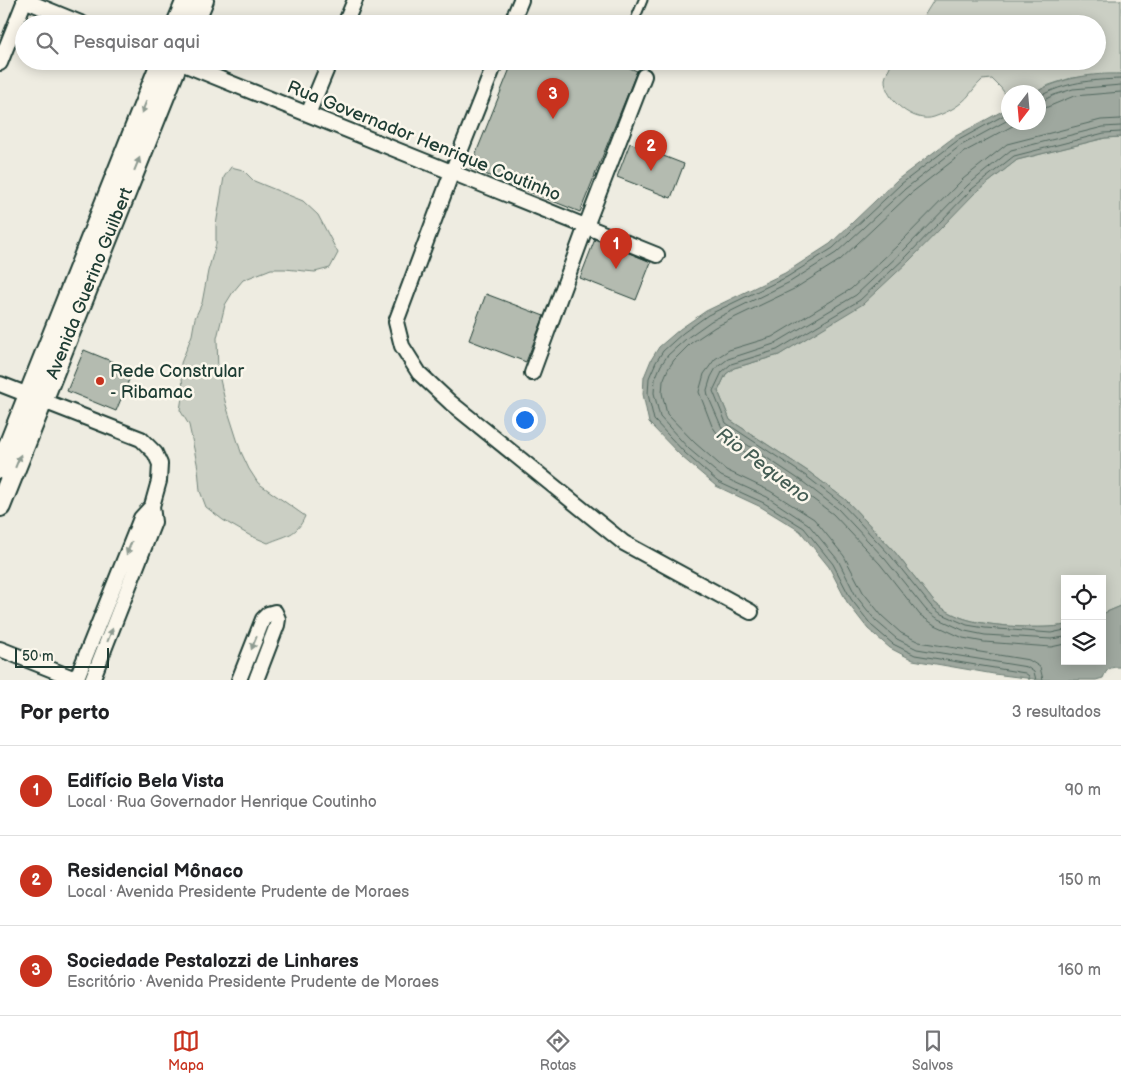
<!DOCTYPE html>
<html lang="pt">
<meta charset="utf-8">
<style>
:root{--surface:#fff;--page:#f2f2f2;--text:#202124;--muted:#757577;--line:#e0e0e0;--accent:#c8321e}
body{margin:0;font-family:"Balsamiq Sans",sans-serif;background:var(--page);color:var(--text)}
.controls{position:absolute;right:15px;bottom:15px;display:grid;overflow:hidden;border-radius:0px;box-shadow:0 2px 12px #0003}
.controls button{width:45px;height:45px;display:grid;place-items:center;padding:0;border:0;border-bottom:1px solid var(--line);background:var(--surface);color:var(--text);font:25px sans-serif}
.compass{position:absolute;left:1001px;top:85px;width:45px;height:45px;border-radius:50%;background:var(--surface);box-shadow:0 2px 12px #0003;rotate:196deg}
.scale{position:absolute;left:15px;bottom:12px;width:94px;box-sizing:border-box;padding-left:5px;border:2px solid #1f3d34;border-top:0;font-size:14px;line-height:18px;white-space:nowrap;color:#1f3d34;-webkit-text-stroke:4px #fbf7ec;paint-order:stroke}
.you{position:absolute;left:524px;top:419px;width:18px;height:18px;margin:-12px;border:4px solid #fff;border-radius:50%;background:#1a73e8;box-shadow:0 0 0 8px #1a73e833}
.badge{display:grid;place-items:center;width:32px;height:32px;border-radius:50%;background:var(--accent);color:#fff;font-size:16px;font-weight:700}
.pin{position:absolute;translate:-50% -41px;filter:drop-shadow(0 1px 2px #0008)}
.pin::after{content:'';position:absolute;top:26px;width:18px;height:15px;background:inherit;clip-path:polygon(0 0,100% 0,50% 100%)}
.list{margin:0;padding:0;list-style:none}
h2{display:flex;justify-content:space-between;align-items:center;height:65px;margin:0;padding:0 20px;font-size:21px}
h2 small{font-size:16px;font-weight:400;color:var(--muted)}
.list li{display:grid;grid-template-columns:32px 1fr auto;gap:15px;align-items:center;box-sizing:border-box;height:90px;padding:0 20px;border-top:1px solid var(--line)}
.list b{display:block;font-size:19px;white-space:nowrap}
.list p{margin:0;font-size:16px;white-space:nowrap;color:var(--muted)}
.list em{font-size:16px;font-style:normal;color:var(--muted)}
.icon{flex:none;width:28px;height:28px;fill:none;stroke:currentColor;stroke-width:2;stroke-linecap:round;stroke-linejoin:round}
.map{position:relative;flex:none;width:1121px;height:680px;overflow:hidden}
.search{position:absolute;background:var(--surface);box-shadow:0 2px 12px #0003;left:15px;right:15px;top:15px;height:55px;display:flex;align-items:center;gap:12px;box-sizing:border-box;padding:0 18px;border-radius:28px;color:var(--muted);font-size:19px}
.sheet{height:335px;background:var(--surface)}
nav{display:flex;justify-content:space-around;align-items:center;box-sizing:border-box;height:70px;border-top:1px solid var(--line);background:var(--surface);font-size:14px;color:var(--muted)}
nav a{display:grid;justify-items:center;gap:2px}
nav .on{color:var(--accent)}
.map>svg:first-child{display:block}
.green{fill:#cbcfc4;stroke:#75867c}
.water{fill:#9fa89f;stroke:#6c7d74}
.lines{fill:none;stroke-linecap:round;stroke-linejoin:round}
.shore{stroke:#52685f;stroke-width:1}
.building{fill:#b4bbb0;stroke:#1f3d34}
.lane-casing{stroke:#1f3d34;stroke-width:11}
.street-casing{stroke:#1f3d34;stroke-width:18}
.secondary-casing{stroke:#1f3d34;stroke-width:24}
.lane{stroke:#fbf7ec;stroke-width:7}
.street{stroke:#fbf7ec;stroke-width:14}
.secondary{stroke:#fbf7ec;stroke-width:20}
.oneway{fill:#8d9a90}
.poi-dot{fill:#c8321e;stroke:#fbf7ec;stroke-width:2}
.labels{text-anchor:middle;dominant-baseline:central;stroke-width:5;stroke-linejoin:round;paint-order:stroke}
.street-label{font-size:18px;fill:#1f3d34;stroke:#fbf7ec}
.poi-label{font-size:18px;fill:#1f3d34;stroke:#fbf7ec;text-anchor:start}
.water-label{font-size:19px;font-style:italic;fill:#455d54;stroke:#fbf7ec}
</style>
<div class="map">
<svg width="1121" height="680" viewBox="0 0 1121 680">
<rect width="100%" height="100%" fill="#eeece1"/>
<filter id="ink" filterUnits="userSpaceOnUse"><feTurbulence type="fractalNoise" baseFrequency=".02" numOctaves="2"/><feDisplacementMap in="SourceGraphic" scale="10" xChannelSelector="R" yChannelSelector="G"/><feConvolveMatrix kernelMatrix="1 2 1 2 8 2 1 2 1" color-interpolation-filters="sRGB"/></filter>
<g filter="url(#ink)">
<!-- green -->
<path class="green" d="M 934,0 L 1121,0 L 1121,74 L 1071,78 L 1049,85 L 1036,92 L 1008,92 L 1008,98 L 1001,88 L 992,79 L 982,80 C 974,87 969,97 961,103 C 954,109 943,114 934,117 C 915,124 884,100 885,79 C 886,74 890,67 892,61 L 1097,61 L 1097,24 L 919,24 Z
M 1121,137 L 1121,606 L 1102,614 L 1102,579 L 1065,579 L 1065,625 C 1044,630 989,626 969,620 C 957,617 944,610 935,603 L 894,551 L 846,500 L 809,472 L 730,420 L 718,391 L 726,374 L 734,368 L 779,355 L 825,326 L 975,193 L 1017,160 L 1105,138 Z
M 231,167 L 243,170 L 254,181 L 303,201 L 318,215 L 338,253 L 330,268 L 315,272 L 285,269 L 271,269 L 243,280 L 233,292 L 225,305 L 217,338 L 218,371 L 226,405 L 241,452 L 249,469 L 258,483 L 305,516 C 297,536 286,535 268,543 L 249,535 L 223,520 L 206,507 L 200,491 L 198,468 L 189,425 L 180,410 L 183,391 L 181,363 L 192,335 L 195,318 L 202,303 L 208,271 L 216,244 L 216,225 L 224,177 Z"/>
<!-- water -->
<path class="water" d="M 1121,74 L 1121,137 L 1105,138 L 1017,160 L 975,193 L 910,260 L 863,304 L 779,355 L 734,368 L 726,374 L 718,391 L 730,420 L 809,472 L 846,500 L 894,551 L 935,603 C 944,610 957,617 969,620 C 990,626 1044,630 1065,625 L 1065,661 L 1102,661 L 1102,614 L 1121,606 L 1121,667 C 1110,667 1107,668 1103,678 L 1096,680 L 1042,680 L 994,674 L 913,660 L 890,648 L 868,629 L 847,602 L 829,567 L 800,531 L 761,507 L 716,486 L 682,457 L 649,423 L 643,394 L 644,377 L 651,360 L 659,347 L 680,329 L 706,311 L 785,273 L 830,244 L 897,180 L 954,137 L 1008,108 L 1008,122 L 1038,122 L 1038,92 L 1036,92 C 1062,78 1092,73 1121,74 Z"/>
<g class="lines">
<!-- shore -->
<path class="shore" d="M 1038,97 C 1066,82 1090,80 1121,79
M 1038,103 L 1054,95 L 1073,89 L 1121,85
M 1038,111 L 1074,96 L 1121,92
M 1008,113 L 957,141 L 901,184 L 833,248 L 787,277 L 708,315 L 683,333 L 663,351 L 656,362 L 649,378 L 648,394 L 654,420 L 685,453 L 718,482 L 764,503 L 804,528 L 833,564 L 851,599 L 872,626 L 893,644 L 915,655 L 1025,673 L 1029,676 L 1029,680
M 1008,120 L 960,146 L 905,189 L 836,253 L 790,282 L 711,321 L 687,338 L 668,355 L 661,365 L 655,379 L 654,393 L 660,417 L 689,449 L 721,476 L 767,497 L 808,524 L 838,560 L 856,596 L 876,621 L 897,639 L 917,649 L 1027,667 L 1034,672 L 1036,680
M 1020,122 L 964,152 L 910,194 L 840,260 L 794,289 L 715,327 L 691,343 L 674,360 L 668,369 L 663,381 L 662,393 L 667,414 L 695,443 L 726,470 L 770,491 L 814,519 L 844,556 L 863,592 L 882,616 L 901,633 L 919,642 L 1029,660 L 1040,667 L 1043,680
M 1065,630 L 1051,633 L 985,628 L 967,625 L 940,613 L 931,606 L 890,555 L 842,504 L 806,476 L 726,423 L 713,391 L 722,372 L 731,364 L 777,350 L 860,300 L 907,256 L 972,189 L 1014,156 L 1104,133 L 1121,132
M 1065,637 L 1051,639 L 985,635 L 965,631 L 937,618 L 926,610 L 885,559 L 838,509 L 803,482 L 722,428 L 708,396 L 707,390 L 711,377 L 716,368 L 728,359 L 774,344 L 856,295 L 903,251 L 968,185 L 1011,150 L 1103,127 L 1121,126
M 1065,644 L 1051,647 L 984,642 L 963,638 L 933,624 L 920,615 L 880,564 L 833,514 L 798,488 L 717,433 L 712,426 L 699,392 L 704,374 L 715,359 L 729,350 L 772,337 L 851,289 L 897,246 L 963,179 L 1007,144 L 1101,120 L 1121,119"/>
</g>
<!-- building -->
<path class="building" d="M 513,61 L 613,61 L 637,71 L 580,212 L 470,168 Z
M 630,143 L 684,164 L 671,198 L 617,177 Z
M 595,239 L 651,262 L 636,300 L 580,278 Z
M 486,294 L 544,316 L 526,362 L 469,340 Z
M 84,350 L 133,370 L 116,411 L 67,391 Z"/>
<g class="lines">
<!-- lane casing -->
<g class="lane-casing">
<path id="lane" d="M 636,17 L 643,0"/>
</g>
<!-- street casing -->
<g class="street-casing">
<path id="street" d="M 24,0 L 83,24
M 345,24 L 355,0
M 511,24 L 521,0
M 176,61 L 657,255
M 496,61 L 452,172 L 396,322 L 402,346 L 419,373 L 451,403 L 624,543 L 751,612
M 0,63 L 25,0
M 308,114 L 330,61
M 532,373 L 586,226 L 644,76
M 0,384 L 141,439 L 155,453 L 160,464 L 159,481 L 152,506 L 154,522 L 92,680
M 0,649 L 78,680
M 76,680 L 141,518 L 152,506
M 239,680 L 263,619 L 268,614 L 275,612 L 278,619 L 277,625 L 256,680"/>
</g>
<!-- secondary casing -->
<g class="secondary-casing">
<g id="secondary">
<path d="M 177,24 L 187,0"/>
<path d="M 193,24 L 203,0"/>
<path d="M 0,468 L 162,61"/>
<path id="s1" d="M 0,506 L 178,61"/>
</g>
</g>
<!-- lane -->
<use href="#lane" class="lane"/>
<!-- street -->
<use href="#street" class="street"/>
<!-- secondary -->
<use href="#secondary" class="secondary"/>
</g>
<!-- one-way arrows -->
<defs><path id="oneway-solid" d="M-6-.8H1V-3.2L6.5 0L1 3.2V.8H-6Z" transform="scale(1.25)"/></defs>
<g class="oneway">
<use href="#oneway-solid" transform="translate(144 107) rotate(112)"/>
<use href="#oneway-solid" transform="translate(137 164) rotate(-68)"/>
<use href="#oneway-solid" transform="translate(18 461) rotate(-68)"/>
<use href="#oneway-solid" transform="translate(129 548) rotate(112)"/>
<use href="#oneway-solid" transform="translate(110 635) rotate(-69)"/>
<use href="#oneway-solid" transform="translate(254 643) rotate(112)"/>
</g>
</g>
<!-- markers -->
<circle class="poi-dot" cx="100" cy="381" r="5"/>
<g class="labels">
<!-- street labels -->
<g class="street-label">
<text transform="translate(424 141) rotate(22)">Rua Governador Henrique Coutinho</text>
<text stroke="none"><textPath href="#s1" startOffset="240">Avenida Guerino Guilbert</textPath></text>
</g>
<!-- poi labels -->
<g class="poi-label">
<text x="110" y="371">Rede Constrular<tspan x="110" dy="21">- Ribamac</tspan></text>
</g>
<!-- water labels -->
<g class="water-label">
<text transform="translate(763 466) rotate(37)">Rio Pequeno</text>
</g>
</g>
</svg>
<div class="controls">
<button><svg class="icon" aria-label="locate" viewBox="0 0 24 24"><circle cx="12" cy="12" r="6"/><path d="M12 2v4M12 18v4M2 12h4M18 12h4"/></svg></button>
<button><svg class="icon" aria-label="layers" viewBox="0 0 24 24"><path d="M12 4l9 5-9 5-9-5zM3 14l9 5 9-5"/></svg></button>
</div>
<svg class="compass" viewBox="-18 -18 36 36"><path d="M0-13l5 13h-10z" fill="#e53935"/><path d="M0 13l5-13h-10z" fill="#757577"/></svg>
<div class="scale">50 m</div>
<div class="you"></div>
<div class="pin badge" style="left:616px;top:269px">1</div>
<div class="pin badge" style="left:651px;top:171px">2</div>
<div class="pin badge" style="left:553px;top:119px">3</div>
<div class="search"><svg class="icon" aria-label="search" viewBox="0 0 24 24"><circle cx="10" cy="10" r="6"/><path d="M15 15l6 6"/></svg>Pesquisar aqui</div>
</div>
<section class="sheet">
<h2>Por perto<small>3 resultados</small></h2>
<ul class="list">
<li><span class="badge">1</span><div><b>Edifício Bela Vista</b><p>Local · Rua Governador Henrique Coutinho</p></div><em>90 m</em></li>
<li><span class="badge">2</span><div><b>Residencial Mônaco</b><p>Local · Avenida Presidente Prudente de Moraes</p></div><em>150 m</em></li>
<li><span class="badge">3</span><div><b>Sociedade Pestalozzi de Linhares</b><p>Escritório · Avenida Presidente Prudente de Moraes</p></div><em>160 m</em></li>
</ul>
</section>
<nav>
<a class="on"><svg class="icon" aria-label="map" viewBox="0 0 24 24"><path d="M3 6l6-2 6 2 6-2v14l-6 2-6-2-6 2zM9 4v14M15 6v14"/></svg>Mapa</a>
<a><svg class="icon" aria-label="directions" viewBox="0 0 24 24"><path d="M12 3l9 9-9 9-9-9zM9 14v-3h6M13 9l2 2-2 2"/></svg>Rotas</a>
<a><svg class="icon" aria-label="saved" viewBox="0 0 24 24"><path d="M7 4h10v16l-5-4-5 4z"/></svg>Salvos</a>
</nav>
